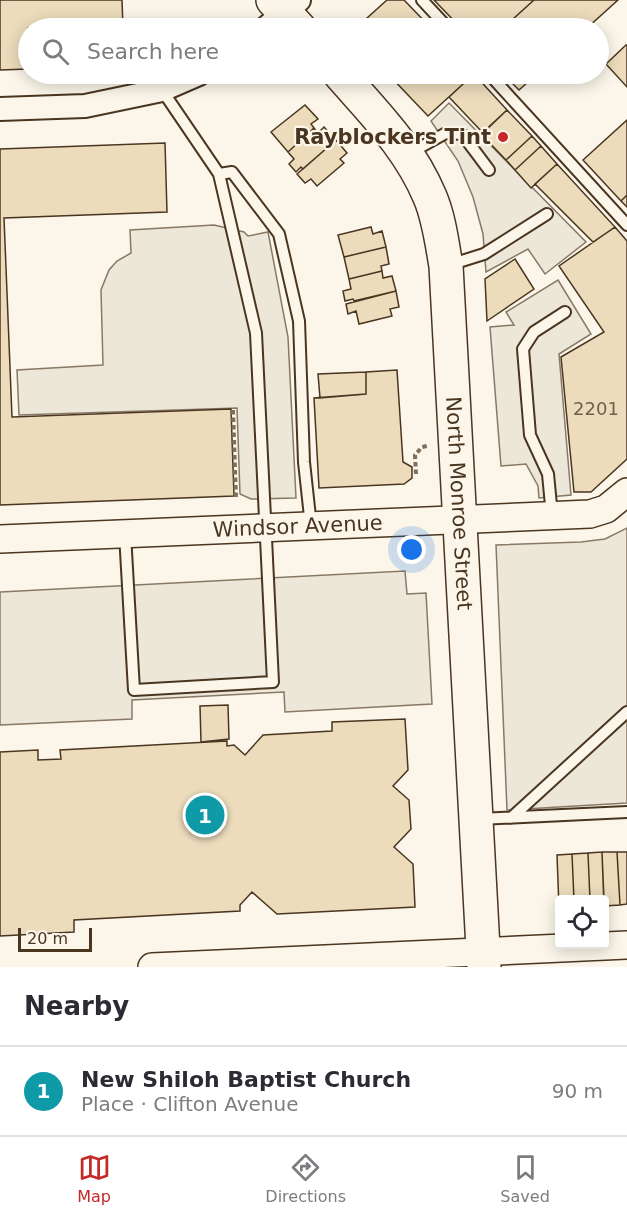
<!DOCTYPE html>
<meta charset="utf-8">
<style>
:root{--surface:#fff;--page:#f7f7f7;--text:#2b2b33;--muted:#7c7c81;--line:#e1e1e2;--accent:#c62828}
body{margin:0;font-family:"DejaVu Sans",sans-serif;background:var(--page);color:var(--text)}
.controls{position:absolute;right:18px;bottom:18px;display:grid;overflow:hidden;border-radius:6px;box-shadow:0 3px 15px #0003}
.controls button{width:54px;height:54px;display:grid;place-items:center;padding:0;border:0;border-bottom:2px solid var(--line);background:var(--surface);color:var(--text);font:30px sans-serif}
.scale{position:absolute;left:18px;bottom:15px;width:74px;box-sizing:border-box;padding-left:6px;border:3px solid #4a3520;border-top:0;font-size:16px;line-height:21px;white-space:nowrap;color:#4a3520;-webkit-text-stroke:4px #fbf6e9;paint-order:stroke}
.you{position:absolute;left:412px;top:550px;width:21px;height:21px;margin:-15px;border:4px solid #fff;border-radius:50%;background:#1a73e8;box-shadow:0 0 0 9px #1a73e833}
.badge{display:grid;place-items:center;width:39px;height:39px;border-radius:50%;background:var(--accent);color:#fff;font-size:20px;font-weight:700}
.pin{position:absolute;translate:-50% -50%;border:3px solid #fff;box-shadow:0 2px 6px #0006}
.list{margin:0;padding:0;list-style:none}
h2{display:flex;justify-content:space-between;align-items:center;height:78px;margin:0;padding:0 24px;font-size:26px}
h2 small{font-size:20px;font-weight:400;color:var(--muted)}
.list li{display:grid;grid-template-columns:39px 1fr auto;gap:18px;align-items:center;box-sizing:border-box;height:90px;padding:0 24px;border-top:2px solid var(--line)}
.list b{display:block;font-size:22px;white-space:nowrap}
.list p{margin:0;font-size:20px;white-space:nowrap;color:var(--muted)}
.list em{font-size:20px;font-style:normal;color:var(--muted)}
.icon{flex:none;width:33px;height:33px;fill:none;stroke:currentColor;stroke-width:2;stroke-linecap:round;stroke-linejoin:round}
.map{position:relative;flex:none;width:627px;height:967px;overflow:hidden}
.search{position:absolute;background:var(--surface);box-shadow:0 3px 15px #0003;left:18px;right:18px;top:18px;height:66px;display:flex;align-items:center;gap:15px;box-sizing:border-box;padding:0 21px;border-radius:33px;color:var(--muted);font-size:22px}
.sheet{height:168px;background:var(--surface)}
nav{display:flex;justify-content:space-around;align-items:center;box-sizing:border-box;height:84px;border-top:2px solid var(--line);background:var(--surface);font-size:16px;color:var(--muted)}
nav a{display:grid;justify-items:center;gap:3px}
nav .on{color:var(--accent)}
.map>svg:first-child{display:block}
.parking{fill:#ede7d9;stroke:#887966;stroke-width:1.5}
.building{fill:#ecdcbc;stroke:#4a3520;stroke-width:1.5}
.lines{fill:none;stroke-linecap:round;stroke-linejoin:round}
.service-casing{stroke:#4a3520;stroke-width:14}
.minor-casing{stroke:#4a3520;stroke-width:26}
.tertiary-casing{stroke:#4a3520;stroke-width:30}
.primary-casing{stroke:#4a3520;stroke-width:36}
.path{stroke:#7f6f5c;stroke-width:4;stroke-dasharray:4.5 3;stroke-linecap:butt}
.service{stroke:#fbf6e9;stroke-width:10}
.minor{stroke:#fbf6e9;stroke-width:22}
.tertiary{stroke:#fbf6e9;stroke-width:27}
.primary{stroke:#fbf6e9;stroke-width:33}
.poi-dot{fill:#c62828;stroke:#fbf6e9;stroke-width:2}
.labels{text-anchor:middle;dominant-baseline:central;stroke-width:4.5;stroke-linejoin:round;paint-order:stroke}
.number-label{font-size:18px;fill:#725f47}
.poi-label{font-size:21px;font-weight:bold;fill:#4a3520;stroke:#fbf6e9;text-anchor:end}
.street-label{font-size:21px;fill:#4a3520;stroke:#fbf6e9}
</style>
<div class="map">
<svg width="627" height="967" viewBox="0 0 627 967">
<rect width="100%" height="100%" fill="#fbf6e9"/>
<!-- parking -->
<path class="parking" d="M 449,103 L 586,242 L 545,274 L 528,249 L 486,272 L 483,234 L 473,197 L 458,161 L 431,121 Z
M 214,225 L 244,232 L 248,236 L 268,232 L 288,337 L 296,498 L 251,499 L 240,494 L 237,408 L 19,415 L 17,370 L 103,365 L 101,290 L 109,270 L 117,261 L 131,253 L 130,230 Z
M 558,280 L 591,334 L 559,354 L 571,495 L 539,498 L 538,486 L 526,464 L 501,466 L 490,327 L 514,325 L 506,312 Z
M 627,528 L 627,803 L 507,810 L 496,545 L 581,542 L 605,539 Z
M 405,571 L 407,594 L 426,593 L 432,704 L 285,712 L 284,692 L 132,700 L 132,719 L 0,725 L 0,592 Z"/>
<!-- building -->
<path class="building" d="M 0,0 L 122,0 L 123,28 L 28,28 L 28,69 L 0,70 Z
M 387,0 L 404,0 L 431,28 L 356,28 Z
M 434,0 L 534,0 L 503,28 L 461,28 Z
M 534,0 L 618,0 L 587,28 L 503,28 Z
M 626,45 L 627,45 L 627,87 L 606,64 Z
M 388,74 L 474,74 L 428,116 Z
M 474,74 L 507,110 L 483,133 L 449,97 Z
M 503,74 L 537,74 L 519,90 Z
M 305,105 L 318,119 L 311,124 L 314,128 L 288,152 L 271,132 Z
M 507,110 L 532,136 L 506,160 L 481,134 Z
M 627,120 L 627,195 L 621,201 L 583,160 Z
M 324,127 L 336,140 L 303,169 L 301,167 L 296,172 L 289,164 L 294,159 L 288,152 L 314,128 L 318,133 Z
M 532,136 L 541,146 L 515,170 L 506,160 Z
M 336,140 L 347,153 L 340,159 L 344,163 L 317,186 L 311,179 L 305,183 L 297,174 Z
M 165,143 L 167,212 L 4,218 L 12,417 L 231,409 L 234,496 L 0,505 L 0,149 Z
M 541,146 L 557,164 L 531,188 L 515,170 Z
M 557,164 L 615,227 L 593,242 L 535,184 Z
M 627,195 L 627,207 L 621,201 Z
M 371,227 L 373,234 L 382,231 L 386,247 L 344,257 L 338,235 Z
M 615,227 L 627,241 L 627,459 L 591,492 L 574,492 L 561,357 L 604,332 L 559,266 Z
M 386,247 L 389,264 L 381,266 L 382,271 L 349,279 L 344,257 Z
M 515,259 L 534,289 L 487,321 L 485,279 Z
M 382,271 L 383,278 L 392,276 L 396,291 L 354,301 L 353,299 L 345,301 L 343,291 L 351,289 L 349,279 Z
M 396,291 L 399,307 L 390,309 L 392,316 L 359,324 L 356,311 L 348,314 L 346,304 Z
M 397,370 L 403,462 L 412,467 L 412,478 L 404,484 L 319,488 L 314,398 L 366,394 L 366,372 Z
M 366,372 L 366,394 L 320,398 L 318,374 Z
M 228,705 L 229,739 L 201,742 L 200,706 Z
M 405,719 L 408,770 L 393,786 L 409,800 L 411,829 L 394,847 L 413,864 L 415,907 L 277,914 L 252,892 L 240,905 L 240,911 L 74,920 L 74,932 L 0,936 L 0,752 L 38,750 L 38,760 L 61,759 L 60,750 L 227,741 L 227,746 L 234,745 L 245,755 L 263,735 L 332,731 L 332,722 Z
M 602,852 L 617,852 L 620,905 L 604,906 Z
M 602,852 L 604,900 L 590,900 L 588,853 Z
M 617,852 L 627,852 L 627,904 L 620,905 Z
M 588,853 L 590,900 L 574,900 L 572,854 Z
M 572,854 L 574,900 L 560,900 L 559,908 L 557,855 Z"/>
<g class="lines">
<!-- service casing -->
<g class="service-casing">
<path id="service" d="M 422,0 L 448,28
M 489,74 L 627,225
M 410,153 L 446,133 L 462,134 L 489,170
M 219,174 L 232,172 L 279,234 L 299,321 L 304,462 L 311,526
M 449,265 L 484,254 L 547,214
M 552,516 L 548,474 L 530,435 L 523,349 L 534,332 L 565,312
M 125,534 L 134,690 L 273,682 L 256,333 L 219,174 L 162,90
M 511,818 L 627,712
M 479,819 L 627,812"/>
</g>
<!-- minor casing -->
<g class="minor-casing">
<path id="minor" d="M 266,28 L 299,0
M 0,109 L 85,106 L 162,90 L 199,74"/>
</g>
<!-- tertiary casing -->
<g class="tertiary-casing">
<g id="tertiary">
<path id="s1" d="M 0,539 L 590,514 L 606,509 L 627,492"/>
<path d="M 152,967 L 627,945"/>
</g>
</g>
<!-- primary casing -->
<g class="primary-casing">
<g id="primary">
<path d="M 273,0 L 299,28"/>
<path id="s2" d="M 340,74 C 375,114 409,147 430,197 C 439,218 442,243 446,266 L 484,967"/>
</g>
</g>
<!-- path -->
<path class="path" d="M 233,410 L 236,498
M 416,474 L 415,455 L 422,447 L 427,446"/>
<!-- service -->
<use href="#service" class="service"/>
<!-- minor -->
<use href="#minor" class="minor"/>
<!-- tertiary -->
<use href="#tertiary" class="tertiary"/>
<!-- primary -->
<use href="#primary" class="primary"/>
</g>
<!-- markers -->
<circle class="poi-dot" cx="503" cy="137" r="6"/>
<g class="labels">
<!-- number labels -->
<g class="number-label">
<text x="596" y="408">2201</text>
</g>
<!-- poi labels -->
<g class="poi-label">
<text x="491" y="137">Rayblockers Tint</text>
</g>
<!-- street labels -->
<g class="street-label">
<text stroke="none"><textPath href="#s2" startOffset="462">North Monroe Street</textPath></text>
<text stroke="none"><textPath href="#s1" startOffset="298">Windsor Avenue</textPath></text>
</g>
</g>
</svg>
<div class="controls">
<button><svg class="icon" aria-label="locate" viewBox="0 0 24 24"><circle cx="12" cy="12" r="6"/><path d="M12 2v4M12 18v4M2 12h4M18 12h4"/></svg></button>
</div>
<div class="scale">20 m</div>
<div class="you"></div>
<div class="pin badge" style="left:205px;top:815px;background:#0f9aa8">1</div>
<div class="search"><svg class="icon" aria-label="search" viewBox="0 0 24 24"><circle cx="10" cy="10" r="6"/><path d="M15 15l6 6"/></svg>Search here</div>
</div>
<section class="sheet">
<h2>Nearby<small></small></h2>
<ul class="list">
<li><span class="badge" style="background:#0f9aa8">1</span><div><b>New Shiloh Baptist Church</b><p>Place · Clifton Avenue</p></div><em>90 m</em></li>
</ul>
</section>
<nav>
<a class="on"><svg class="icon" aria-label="map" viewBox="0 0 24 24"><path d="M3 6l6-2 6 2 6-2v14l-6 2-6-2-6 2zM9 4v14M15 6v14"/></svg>Map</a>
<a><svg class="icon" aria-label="directions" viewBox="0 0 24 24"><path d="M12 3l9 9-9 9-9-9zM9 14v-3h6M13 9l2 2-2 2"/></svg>Directions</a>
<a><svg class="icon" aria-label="saved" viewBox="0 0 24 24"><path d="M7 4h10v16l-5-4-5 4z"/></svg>Saved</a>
</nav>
